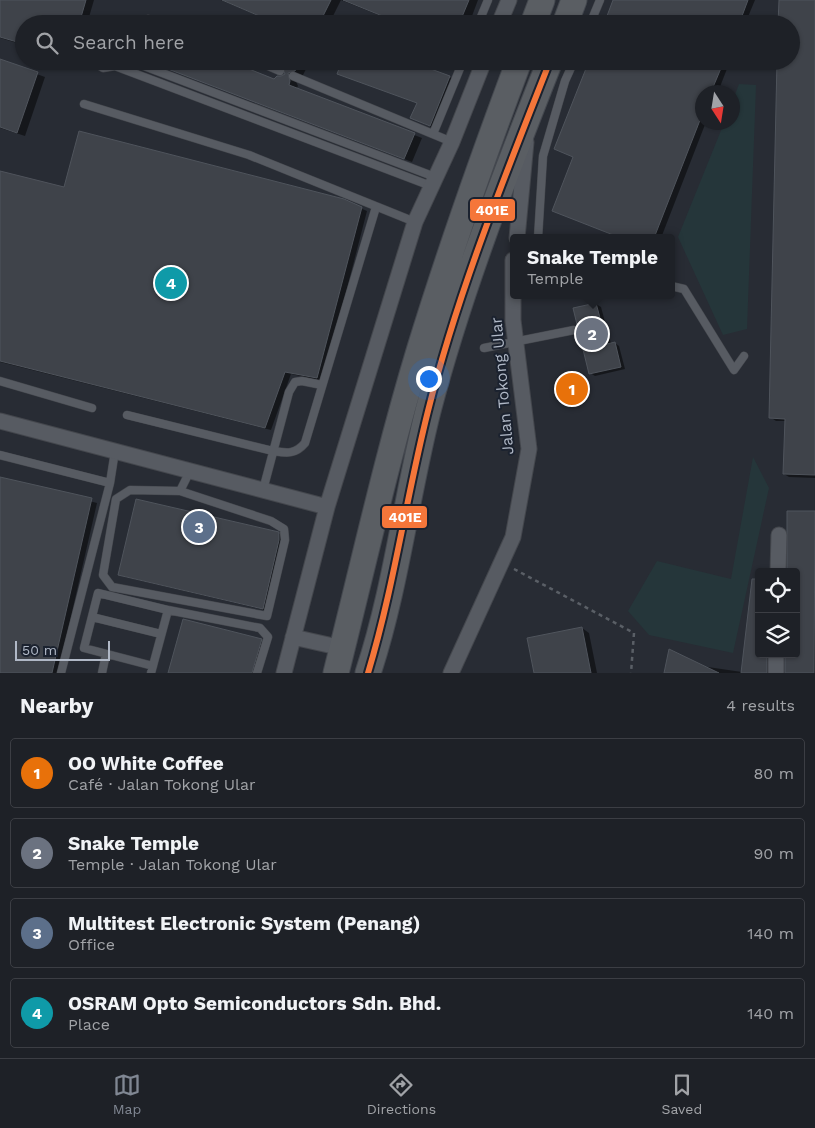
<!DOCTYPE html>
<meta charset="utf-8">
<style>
:root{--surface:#1e2127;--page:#26292f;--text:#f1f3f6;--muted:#a1a3a7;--line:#3c3e44;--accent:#808793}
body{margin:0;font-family:"Work Sans",sans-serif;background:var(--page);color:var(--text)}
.controls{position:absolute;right:15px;bottom:15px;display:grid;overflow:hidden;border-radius:5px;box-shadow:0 1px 4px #0004}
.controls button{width:45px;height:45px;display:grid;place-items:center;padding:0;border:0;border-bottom:1px solid var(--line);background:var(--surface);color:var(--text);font:25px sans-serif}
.compass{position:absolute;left:695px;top:85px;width:45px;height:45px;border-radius:50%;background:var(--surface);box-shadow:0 1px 4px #0004;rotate:168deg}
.scale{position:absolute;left:15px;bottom:12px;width:95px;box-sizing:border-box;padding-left:5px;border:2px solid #b0b8c6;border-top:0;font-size:14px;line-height:18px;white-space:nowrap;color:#b0b8c6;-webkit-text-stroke:4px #1b222f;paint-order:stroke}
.you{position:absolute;left:428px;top:378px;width:18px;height:18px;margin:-12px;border:4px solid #fff;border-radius:50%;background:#1a73e8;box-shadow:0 0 0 8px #1a73e833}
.badge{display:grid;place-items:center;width:32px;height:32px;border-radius:50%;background:var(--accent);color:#fff;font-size:16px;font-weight:700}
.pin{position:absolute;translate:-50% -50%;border:2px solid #fff;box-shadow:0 1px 5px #0006}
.popup{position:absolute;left:510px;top:234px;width:165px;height:65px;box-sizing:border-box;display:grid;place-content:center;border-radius:5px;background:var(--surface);filter:drop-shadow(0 1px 4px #0005);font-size:16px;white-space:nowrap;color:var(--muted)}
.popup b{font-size:19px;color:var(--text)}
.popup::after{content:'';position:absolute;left:50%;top:100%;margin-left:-10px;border:10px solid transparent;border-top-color:var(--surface)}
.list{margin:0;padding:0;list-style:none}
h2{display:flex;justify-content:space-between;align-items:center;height:65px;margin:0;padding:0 20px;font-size:21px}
h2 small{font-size:16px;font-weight:400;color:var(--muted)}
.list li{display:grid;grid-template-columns:32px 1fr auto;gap:15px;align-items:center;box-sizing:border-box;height:70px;margin:0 10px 10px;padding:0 10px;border:1px solid var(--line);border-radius:5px}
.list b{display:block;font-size:19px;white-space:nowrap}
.list p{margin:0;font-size:16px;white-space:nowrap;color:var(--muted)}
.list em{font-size:16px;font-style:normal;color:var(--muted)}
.icon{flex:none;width:28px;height:28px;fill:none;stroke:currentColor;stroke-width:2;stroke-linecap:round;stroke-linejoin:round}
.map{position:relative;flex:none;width:815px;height:673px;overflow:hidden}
.search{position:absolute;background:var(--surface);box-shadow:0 1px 4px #0004;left:15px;right:15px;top:15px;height:55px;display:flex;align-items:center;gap:12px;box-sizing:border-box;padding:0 18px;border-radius:28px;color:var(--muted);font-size:19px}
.sheet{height:385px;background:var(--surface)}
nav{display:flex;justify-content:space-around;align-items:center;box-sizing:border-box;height:70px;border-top:1px solid var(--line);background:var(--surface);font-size:14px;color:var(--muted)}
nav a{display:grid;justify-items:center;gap:2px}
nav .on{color:var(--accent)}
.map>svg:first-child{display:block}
.green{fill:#25363a}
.shadow{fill:#0007}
.building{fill:#3f434a;stroke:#4f545c}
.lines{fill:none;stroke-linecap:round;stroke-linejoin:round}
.service-casing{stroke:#44474d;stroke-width:9}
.minor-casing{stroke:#44474d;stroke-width:17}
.trunk-casing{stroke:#44484f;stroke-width:27}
.path{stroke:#5a5f66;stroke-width:2.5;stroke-dasharray:4 4;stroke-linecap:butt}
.service{stroke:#575b62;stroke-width:8}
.minor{stroke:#575b62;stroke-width:15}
.trunk{stroke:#5a5e63;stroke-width:25}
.bus-1-casing{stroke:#1b222f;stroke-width:10}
.bus-1{stroke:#f5763a;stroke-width:6}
.labels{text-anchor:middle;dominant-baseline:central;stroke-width:4;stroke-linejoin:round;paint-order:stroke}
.street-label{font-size:16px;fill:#b0b8c6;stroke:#1b222f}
.line-badge{stroke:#1b222f;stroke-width:2}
.badge-label{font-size:14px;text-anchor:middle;font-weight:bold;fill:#fff}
</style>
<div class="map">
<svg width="815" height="673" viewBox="0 0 815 673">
<rect width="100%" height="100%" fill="#282c34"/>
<!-- green -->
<path class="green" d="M 739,84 L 756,85 L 747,329 L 723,335 L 678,237 L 724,123 L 732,122 L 733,100 Z
M 753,457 L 769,488 L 733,653 L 649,635 L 628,611 L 657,561 L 731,579 Z"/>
<!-- shadow -->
<path class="shadow" d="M 0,0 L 94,0 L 87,24 L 24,24 L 24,45 L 0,38 Z
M 221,0 L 478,0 L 469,24 L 401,24 L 341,0 L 329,24 L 278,24 Z
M 614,0 L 755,0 L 745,24 L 605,24 Z
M 780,0 L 815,0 L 815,478 L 789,477 L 784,474 L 786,421 L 776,421 L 770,417 L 791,61 L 791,24 Z
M 0,61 L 45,77 L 25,136 L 0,128 Z
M 149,61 L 275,80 L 286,74 L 286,61 L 310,61 L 303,75 L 298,75 L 295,79 L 298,86 L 296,89 L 422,138 L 412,162 Z
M 590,61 L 730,61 L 718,92 L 702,92 L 702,122 L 706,122 L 661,238 L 622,238 L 575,157 L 556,149 Z
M 339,74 L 449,77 L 456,81 L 438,130 L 411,118 L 418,103 Z
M 0,172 L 65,189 L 344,201 L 367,211 L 323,381 L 291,374 L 271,430 L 0,362 Z
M 596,304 L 601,307 L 611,344 L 615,343 L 619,346 L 625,369 L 595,376 L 590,373 Z
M 0,478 L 97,503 L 58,673 L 0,673 Z
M 788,512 L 815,512 L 815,673 L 787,673 L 796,654 L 796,572 Z
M 278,533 L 284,537 L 269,611 L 125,577 L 120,574 Z
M 582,628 L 589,633 L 597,673 L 535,673 Z
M 261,640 L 267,643 L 259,673 L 169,673 Z
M 759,654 L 771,654 L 770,673 L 665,673 L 701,666 L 742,672 Z"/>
<!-- building -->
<path class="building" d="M 0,0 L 86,0 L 79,24 L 24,24 L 24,44 L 0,37 Z
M 222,0 L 331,0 L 319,24 L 278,24 Z
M 343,0 L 469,0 L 459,24 L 402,24 Z
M 613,0 L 748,0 L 739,24 L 604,24 Z
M 779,0 L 815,0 L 815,475 L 783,474 L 785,419 L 769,418 L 777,61 L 791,61 L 791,24 L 778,24 Z
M 0,59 L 38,72 L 17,133 L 0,127 Z
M 147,61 L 229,61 L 274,79 L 277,76 L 281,76 L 285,74 L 282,66 L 284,61 L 300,61 L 295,71 L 288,73 L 290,81 L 289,85 L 415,133 L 404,159 Z
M 342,61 L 409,61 L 450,76 L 430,126 L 410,118 L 417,103 L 337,74 Z
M 589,61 L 724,61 L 711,92 L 702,92 L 702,115 L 654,238 L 621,238 L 552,211 L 573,157 L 554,149 Z
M 79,131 L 344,199 L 362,207 L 317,378 L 285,372 L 265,428 L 0,361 L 0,171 L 64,187 Z
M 596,303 L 607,344 L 615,342 L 621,367 L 589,374 L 573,308 Z
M 0,477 L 92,498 L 52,673 L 0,673 Z
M 136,499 L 279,532 L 279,540 L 263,609 L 118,575 Z
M 787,511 L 815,511 L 814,673 L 785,673 L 785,654 L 796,654 L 796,572 L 787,572 Z
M 752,579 L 759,579 L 759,654 L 767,654 L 767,673 L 741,673 Z
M 183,619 L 262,639 L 252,673 L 168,673 Z
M 582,627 L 591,673 L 534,673 L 527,638 Z
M 669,649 L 719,673 L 664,673 Z"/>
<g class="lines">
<!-- service casing -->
<g class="service-casing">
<path id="service" d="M 137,24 L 148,19 L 166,24
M 478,24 L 488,0
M 590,24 L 600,0
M 92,61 L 103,68 L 115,66 L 431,186
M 131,61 L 435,177
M 257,61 L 280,71
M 293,76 L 452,142
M 84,104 L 249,155 L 415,222
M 433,134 L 463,61
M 538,238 L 543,156 L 565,81 L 574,61
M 671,286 L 684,289 L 734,370 L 744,356
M 484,348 L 574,330
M 0,381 L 92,408
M 127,415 L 273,451 C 286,453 295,455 305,443 L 376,207
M 0,455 L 110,483
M 263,490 L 289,392 L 295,382 L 302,381 L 322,385
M 180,491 L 130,490 L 116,499 L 103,575 L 112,587 L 267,616 L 285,540 L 284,529 L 271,521 L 180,491 L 190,471
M 92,617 L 161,634
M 153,666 L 84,648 L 98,593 L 168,610 L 260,628 L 268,637 L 257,673
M 61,673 L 110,483 L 115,451
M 102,673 L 106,654
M 151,673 L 168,610"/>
</g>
<!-- minor casing -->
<g class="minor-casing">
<path id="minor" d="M 499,24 L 509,0
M 517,238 L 526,142
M 0,421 L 327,507
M 778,572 L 779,535
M 293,637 L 342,648
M 284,673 L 327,507 L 415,222 L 452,142 L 484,61
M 451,673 L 513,537 L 529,449 L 513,320 L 513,260
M 776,673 L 776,654"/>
</g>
<!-- trunk casing -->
<g class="trunk-casing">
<path id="trunk" d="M 533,24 L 542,0
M 565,24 L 574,0
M 336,673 C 363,566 387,457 419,351 C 449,253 483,157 519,61
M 368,673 C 396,588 406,498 428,411 C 459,292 505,175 550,61"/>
</g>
<!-- path -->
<path class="path" d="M 514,569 L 634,633 L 631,673"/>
<!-- service -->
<use href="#service" class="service"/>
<!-- minor -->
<use href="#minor" class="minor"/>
<!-- trunk -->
<use href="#trunk" class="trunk"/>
<!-- bus-1 casing -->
<g class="bus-1-casing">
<path id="bus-1" d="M 368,673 C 394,587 406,498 428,411 C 458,291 505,176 550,61"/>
</g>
<!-- bus-1 -->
<use href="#bus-1" class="bus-1"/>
</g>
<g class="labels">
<!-- street labels -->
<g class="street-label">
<text transform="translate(502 386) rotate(-95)">Jalan Tokong Ular</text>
</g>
</g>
<g class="line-badge">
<rect x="469" y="198" width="47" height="24" rx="5" fill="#f5763a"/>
<rect x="381" y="505" width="47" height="24" rx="5" fill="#f5763a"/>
</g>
<g class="badge-label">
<text x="492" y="215">401E</text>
<text x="405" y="522">401E</text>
</g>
</svg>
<div class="controls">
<button><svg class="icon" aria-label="locate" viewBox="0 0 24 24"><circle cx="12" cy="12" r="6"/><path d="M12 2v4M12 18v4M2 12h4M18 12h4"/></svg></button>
<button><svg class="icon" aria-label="layers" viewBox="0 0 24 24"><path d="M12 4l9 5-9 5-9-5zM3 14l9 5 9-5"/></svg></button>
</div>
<svg class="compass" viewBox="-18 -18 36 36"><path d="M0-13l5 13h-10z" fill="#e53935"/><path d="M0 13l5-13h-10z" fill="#a1a3a7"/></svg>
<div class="scale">50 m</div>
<div class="you"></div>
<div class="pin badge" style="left:572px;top:389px;background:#e8710a">1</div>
<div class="pin badge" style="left:592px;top:334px;background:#6b7280">2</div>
<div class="popup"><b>Snake Temple</b>Temple</div>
<div class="pin badge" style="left:199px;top:527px;background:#5c6f8a">3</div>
<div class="pin badge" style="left:171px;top:283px;background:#0f9aa8">4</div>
<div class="search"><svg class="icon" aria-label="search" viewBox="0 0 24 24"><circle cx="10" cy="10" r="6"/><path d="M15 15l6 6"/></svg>Search here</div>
</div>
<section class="sheet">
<h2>Nearby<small>4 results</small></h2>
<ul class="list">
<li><span class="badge" style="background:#e8710a">1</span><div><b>OO White Coffee</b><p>Café · Jalan Tokong Ular</p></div><em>80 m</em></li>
<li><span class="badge" style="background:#6b7280">2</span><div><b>Snake Temple</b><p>Temple · Jalan Tokong Ular</p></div><em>90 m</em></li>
<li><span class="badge" style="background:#5c6f8a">3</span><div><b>Multitest Electronic System (Penang)</b><p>Office</p></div><em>140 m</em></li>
<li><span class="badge" style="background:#0f9aa8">4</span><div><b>OSRAM Opto Semiconductors Sdn. Bhd.</b><p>Place</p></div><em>140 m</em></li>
</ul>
</section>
<nav>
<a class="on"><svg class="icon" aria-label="map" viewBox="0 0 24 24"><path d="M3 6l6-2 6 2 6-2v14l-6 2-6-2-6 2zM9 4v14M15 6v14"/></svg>Map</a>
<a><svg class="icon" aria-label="directions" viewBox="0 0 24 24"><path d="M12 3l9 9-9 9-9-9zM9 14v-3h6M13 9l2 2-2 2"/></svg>Directions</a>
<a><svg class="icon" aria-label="saved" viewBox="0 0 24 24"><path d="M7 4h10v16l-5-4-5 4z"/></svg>Saved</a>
</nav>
